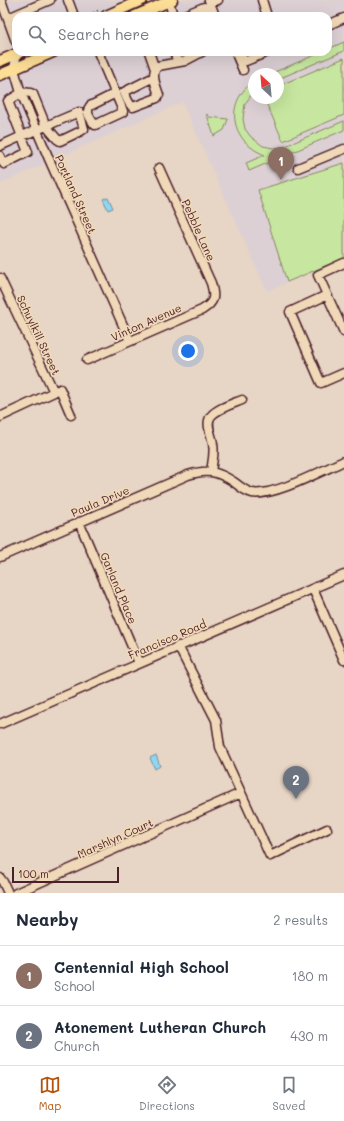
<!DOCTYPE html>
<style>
:root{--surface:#fff;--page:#f6f6f7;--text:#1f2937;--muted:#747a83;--line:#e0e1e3;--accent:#b45309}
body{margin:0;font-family:Mali,sans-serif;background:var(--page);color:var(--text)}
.compass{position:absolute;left:248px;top:68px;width:36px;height:36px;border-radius:50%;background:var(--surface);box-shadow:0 4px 16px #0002;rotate:334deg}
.scale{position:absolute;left:12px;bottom:10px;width:107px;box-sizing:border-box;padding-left:4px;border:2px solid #4a1f2b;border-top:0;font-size:11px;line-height:14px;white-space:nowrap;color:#4a1f2b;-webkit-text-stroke:3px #f0d9b8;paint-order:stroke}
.you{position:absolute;left:188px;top:351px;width:14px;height:14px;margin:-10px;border:3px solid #fff;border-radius:50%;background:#1a73e8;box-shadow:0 0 0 6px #1a73e833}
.badge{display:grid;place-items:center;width:26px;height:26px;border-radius:50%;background:var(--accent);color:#fff;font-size:13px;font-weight:700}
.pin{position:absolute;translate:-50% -33px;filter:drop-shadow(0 1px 2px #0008)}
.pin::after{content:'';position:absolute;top:21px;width:14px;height:12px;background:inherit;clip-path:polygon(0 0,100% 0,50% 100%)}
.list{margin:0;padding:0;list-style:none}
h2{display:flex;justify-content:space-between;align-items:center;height:52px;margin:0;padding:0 16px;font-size:17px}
h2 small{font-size:13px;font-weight:400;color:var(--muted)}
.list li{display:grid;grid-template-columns:26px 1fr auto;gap:12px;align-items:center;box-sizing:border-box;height:60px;padding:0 16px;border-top:1px solid var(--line)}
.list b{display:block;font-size:15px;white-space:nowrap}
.list p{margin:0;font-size:13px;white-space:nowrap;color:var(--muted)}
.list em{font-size:13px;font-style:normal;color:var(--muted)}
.icon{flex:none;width:22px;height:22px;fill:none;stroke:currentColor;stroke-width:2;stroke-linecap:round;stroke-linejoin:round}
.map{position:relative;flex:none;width:344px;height:893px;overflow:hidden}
.search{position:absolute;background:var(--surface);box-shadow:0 4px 16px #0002;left:12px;right:12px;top:12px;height:44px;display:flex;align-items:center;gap:10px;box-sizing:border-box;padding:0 14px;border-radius:12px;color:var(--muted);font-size:15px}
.sheet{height:172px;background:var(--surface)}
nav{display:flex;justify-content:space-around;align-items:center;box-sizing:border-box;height:56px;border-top:1px solid var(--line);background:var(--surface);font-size:11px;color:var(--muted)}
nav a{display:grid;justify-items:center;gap:2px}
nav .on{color:var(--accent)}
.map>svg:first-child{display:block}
.built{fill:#dcd0d4;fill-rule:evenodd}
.green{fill:#c7e7a0;stroke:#888366}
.water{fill:#8fd7f0;stroke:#738da1}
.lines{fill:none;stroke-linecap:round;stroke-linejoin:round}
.minor-casing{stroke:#4a1f2b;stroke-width:11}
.major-casing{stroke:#4a1f2b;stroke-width:13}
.path{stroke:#4a1f2b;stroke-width:1.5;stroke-dasharray:1 3;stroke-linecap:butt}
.minor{stroke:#f0d9b8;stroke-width:8}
.major{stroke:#fdde96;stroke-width:10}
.labels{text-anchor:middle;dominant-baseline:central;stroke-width:3.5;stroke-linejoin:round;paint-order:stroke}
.street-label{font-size:11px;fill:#4a1f2b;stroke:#f0d9b8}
</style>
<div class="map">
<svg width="344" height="893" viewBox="0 0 344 893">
<rect width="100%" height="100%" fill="#e7d5c5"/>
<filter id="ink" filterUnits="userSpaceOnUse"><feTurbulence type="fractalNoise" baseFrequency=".025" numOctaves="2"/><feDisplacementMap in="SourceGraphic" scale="8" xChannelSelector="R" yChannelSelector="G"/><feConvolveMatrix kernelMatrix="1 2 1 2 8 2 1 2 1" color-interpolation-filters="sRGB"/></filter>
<g filter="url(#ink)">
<!-- built -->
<path class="built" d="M 2,0 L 129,0 L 93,16 L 16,16 L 16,33 Z
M 179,0 L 344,0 L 344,258 L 267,291 L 182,102 L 0,184 L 0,79 L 62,52 L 328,52 L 328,16 L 143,16 ZM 254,74 L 278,74 L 278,98 L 254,98 Z"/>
<!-- green -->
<path class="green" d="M 344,42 L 344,51 L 278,79 L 278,74 L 270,74 L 322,52 L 328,52 L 328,49 Z
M 344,58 L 344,115 L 283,141 L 264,98 L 278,98 L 278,86 Z
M 254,81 L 254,91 L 245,104 L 243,119 L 245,129 L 251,137 L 263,146 L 273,148 L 283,147 L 344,121 L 344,130 L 249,171 L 246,163 L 265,155 C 231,142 223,103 254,81 Z
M 207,114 L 209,117 L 228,119 L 224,130 L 214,136 L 208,118 L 206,116 Z
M 344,163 L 344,258 L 287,282 L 258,190 Z"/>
<!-- water -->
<path class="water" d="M 108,197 L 113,208 L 108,210 L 103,199 Z
M 156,755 L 160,766 L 155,769 L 150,758 Z"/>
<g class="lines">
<!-- minor casing -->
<g class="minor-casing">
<path id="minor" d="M 1,0 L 16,42
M 68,0 L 74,16
M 209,0 L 215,16
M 262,0 L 267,16
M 169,1 L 173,16
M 210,3 L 218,0
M 182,16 L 204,7 L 209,16
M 8,18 L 50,0
M 328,25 L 344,18
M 17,52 L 14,69 L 21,93 L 49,159 L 130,341
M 98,52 L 123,111 L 123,112 L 95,125 L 94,124 C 90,118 85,112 90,106 L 116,93
M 149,52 L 155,69
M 174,52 L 178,62
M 240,52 L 243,60 L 246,61 L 268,52
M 237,56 L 243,70
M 154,77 L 124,92 C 127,98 128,104 133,107 L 157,98 L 159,95 C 156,86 150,73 158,66 L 185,61 L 202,52
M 0,146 C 15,139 31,132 46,126 L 57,139 L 60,141 L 81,131 L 84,129 L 79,112 L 46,126 L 33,94 C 24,89 15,97 8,101 L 28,152 L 4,164 L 0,156
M 298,168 L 344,149
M 344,263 L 318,275 L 344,332
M 0,278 L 54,392 L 60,389 L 71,415
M 327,295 L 290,312 L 321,383 L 344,373
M 87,360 L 202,310 C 215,302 215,297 211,283 L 159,168
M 0,417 L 54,392
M 211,472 C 212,463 215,453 213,444 C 212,435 205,424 211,416 C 218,408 232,404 242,400
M 79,522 L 139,663
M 0,557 L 188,475 C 207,469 217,471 234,482 C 239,486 245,491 252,493 C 273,497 323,470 344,461
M 313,589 L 344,660
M 178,646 L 216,720 L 220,747 L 270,856 L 327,829
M 0,724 L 344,575
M 0,878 L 3,882 L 8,893
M 16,893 L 241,793"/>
</g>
<!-- major casing -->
<g class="major-casing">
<path id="major" d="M 106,16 L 142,0
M 135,16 L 172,0
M 0,61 L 21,52
M 0,75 L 53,52"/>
</g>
<!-- path -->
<path class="path" d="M 86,16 L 99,10"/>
<!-- minor -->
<use href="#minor" class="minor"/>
<!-- major -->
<use href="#major" class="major"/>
</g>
</g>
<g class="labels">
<!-- street labels -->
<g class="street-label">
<text transform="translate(76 194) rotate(66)">Portland Street</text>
<text transform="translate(199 230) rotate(66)">Pebble Lane</text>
<text transform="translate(146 322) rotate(-24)">Vinton Avenue</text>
<text transform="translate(39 335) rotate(65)">Schuylkill Street</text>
<text transform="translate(100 501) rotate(-23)">Paula Drive</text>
<text transform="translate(119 588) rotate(67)">Garland Place</text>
<text transform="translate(167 639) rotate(-23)">Francisco Road</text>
<text transform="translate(115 838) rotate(-24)">Marshlyn Court</text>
</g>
</g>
</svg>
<svg class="compass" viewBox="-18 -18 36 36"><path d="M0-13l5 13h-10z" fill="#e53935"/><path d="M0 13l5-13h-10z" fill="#747a83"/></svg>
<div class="scale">100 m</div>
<div class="you"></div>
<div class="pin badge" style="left:281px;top:180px;background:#8d6e63">1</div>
<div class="pin badge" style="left:296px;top:799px;background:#6b7280">2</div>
<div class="search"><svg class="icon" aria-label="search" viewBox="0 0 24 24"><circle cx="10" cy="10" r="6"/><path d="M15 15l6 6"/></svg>Search here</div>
</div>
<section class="sheet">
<h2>Nearby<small>2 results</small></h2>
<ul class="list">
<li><span class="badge" style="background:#8d6e63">1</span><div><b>Centennial High School</b><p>School</p></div><em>180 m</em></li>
<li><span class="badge" style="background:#6b7280">2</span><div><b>Atonement Lutheran Church</b><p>Church</p></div><em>430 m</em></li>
</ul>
</section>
<nav>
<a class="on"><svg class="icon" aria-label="map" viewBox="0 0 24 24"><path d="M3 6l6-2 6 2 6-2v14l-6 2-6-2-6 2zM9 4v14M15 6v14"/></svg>Map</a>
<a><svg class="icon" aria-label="directions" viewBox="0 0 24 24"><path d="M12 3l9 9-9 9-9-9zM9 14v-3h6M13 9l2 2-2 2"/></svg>Directions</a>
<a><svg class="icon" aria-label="saved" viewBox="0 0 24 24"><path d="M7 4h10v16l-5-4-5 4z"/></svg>Saved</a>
</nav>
